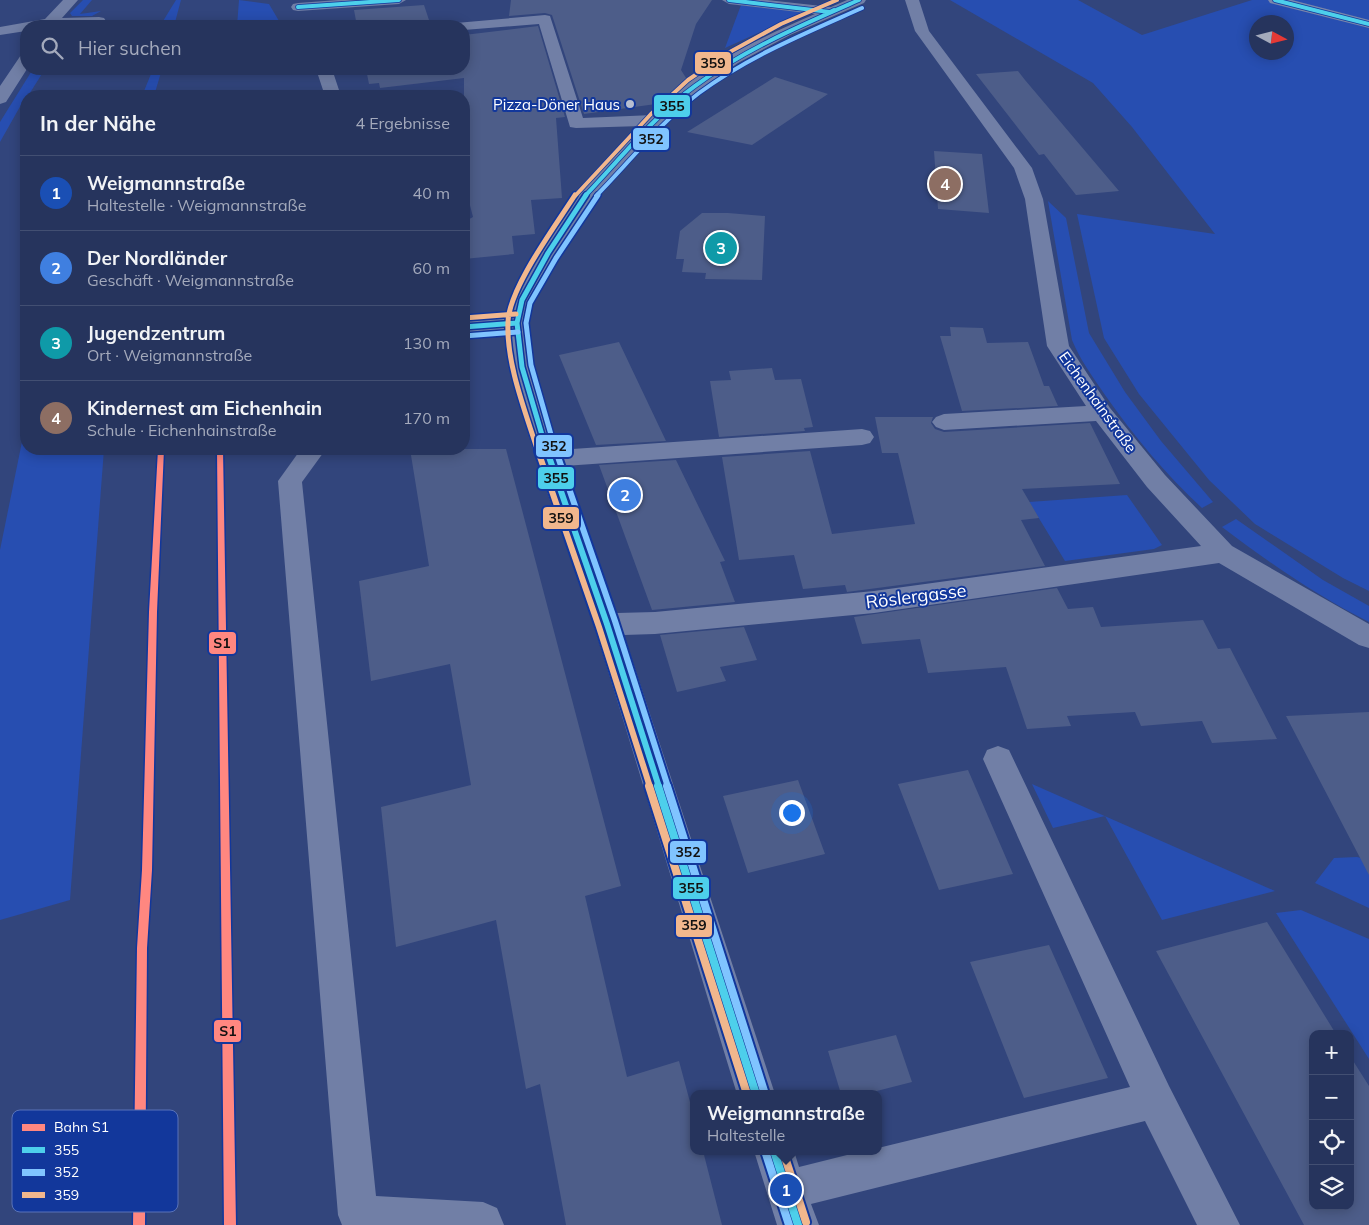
<!DOCTYPE html>
<html lang="de">
<meta charset="utf-8">
<style>
:root{--surface:#26345d;--page:#2e3c63;--text:#f1f3f6;--muted:#a4aabc;--line:#424f72;--accent:#8bbbb9}
body{margin:0;font-family:Mulish,sans-serif;background:var(--page);color:var(--text)}
.controls{position:absolute;right:15px;bottom:15px;display:grid;overflow:hidden;border-radius:10px;box-shadow:0 2px 12px #0003}
.controls button{width:45px;height:45px;display:grid;place-items:center;padding:0;border:0;border-bottom:1px solid var(--line);background:var(--surface);color:var(--text);font:25px sans-serif}
.compass{position:absolute;left:1249px;top:15px;width:45px;height:45px;border-radius:50%;background:var(--surface);box-shadow:0 2px 12px #0003;rotate:97deg}
.you{position:absolute;left:791px;top:812px;width:18px;height:18px;margin:-12px;border:4px solid #fff;border-radius:50%;background:#1a73e8;box-shadow:0 0 0 8px #1a73e833}
.badge{display:grid;place-items:center;width:32px;height:32px;border-radius:50%;background:var(--accent);color:#fff;font-size:16px;font-weight:700}
.pin{position:absolute;translate:-50% -50%;border:2px solid #fff;box-shadow:0 1px 5px #0006}
.popup{position:absolute;left:690px;top:1090px;width:192px;height:65px;box-sizing:border-box;display:grid;place-content:center;border-radius:10px;background:var(--surface);filter:drop-shadow(0 1px 4px #0005);font-size:16px;white-space:nowrap;color:var(--muted)}
.popup b{font-size:19px;color:var(--text)}
.popup::after{content:'';position:absolute;left:50%;top:100%;margin-left:-10px;border:10px solid transparent;border-top-color:var(--surface)}
.list{margin:0;padding:0;list-style:none}
h2{display:flex;justify-content:space-between;align-items:center;height:65px;margin:0;padding:0 20px;font-size:21px}
h2 small{font-size:16px;font-weight:400;color:var(--muted)}
.list li{display:grid;grid-template-columns:32px 1fr auto;gap:15px;align-items:center;box-sizing:border-box;height:75px;padding:0 20px;border-top:1px solid var(--line)}
.list b{display:block;font-size:19px;white-space:nowrap}
.list p{margin:0;font-size:16px;white-space:nowrap;color:var(--muted)}
.list em{font-size:16px;font-style:normal;color:var(--muted)}
.icon{flex:none;width:28px;height:28px;fill:none;stroke:currentColor;stroke-width:2;stroke-linecap:round;stroke-linejoin:round}
.map{position:relative;flex:none;width:1369px;height:1225px;overflow:hidden}
.search{position:absolute;background:var(--surface);box-shadow:0 2px 12px #0003;left:20px;top:20px;width:450px;height:55px;display:flex;align-items:center;gap:12px;box-sizing:border-box;padding:0 18px;border-radius:20px;color:var(--muted);font-size:19px}
.panel{position:absolute;background:var(--surface);box-shadow:0 2px 12px #0003;left:20px;top:90px;width:450px;height:365px;border-radius:20px}
.map>svg:first-child{display:block}
.green{fill:#274eb1;fill-rule:evenodd}
.building{fill:#4d5d89}
.lines{fill:none;stroke-linecap:round;stroke-linejoin:round}
.minor{fill:#717fa6;fill-rule:evenodd}
.major{fill:#7a87ab;fill-rule:evenodd}
.bus-1-far3-casing{stroke:#12379b;stroke-width:5.5}
.bus-1-far2-casing{stroke:#12379b;stroke-width:8}
.bus-1-far1-casing{stroke:#12379b;stroke-width:10}
.bus-1-casing{stroke:#12379b;stroke-width:12}
.bus-2-far3-casing{stroke:#12379b;stroke-width:5.5}
.bus-2-far2-casing{stroke:#12379b;stroke-width:8}
.bus-2-far1-casing{stroke:#12379b;stroke-width:10}
.bus-2-casing{stroke:#12379b;stroke-width:12}
.bus-3-far3-casing{stroke:#12379b;stroke-width:5.5}
.bus-3-far2-casing{stroke:#12379b;stroke-width:8}
.bus-3-far1-casing{stroke:#12379b;stroke-width:10}
.bus-3-casing{stroke:#12379b;stroke-width:12}
.bus-1-far3{stroke:#4dcfeb;stroke-width:4}
.bus-1-far2{stroke:#4dcfeb;stroke-width:5}
.bus-1-far1{stroke:#4dcfeb;stroke-width:6}
.bus-1{stroke:#4dcfeb;stroke-width:8}
.bus-2-far3{stroke:#80c4ff;stroke-width:4}
.bus-2-far2{stroke:#80c4ff;stroke-width:5}
.bus-2-far1{stroke:#80c4ff;stroke-width:6}
.bus-2{stroke:#80c4ff;stroke-width:8}
.bus-3-far3{stroke:#f1b78d;stroke-width:4}
.bus-3-far2{stroke:#f1b78d;stroke-width:5}
.bus-3-far1{stroke:#f1b78d;stroke-width:6}
.bus-3{stroke:#f1b78d;stroke-width:8}
.rail-1-casing{stroke:#12379b;stroke-width:3}
.rail-1{fill:#ff8780;fill-rule:evenodd}
.poi-dot{fill:#b7bed1;stroke:#12379b;stroke-width:2}
.labels{text-anchor:middle;dominant-baseline:central;stroke-width:4;stroke-linejoin:round;paint-order:stroke}
.far-poi-label{font-size:15px;fill:#fff;stroke:#12379b;text-anchor:end}
.far-street-label{font-size:15px;fill:#fff;stroke:#12379b}
.street-label{font-size:18px;fill:#fff;stroke:#12379b}
.key{fill:#12379b;stroke:#5973b9;stroke-width:1}
.key-label{font-size:14px;fill:#fff}
.line-badge{stroke:#12379b;stroke-width:2}
.pale-badge-label{font-size:14px;text-anchor:middle;font-weight:bold;fill:#111}
</style>
<div class="map">
<svg width="1369" height="1225" viewBox="0 0 1369 1225">
<rect width="100%" height="100%" fill="#32457c"/>
<!-- green -->
<path class="green" d="M 83,0 L 92,0 L 80,14 L 101,11 L 92,16 L 72,16 L 70,13 Z
M 176,0 L 181,0 L 174,26 L 160,26 Z
M 239,0 L 269,4 L 282,26 L 237,26 Z
M 950,0 L 1078,0 L 1142,35 L 1252,0 L 1369,0 L 1369,591 L 1343,578 L 1255,524 L 1209,480 L 1139,394 L 1104,338 L 1077,214 L 1215,234 L 1132,127 L 1093,83 ZM 1256,22 L 1286,22 L 1286,52 L 1256,52 Z
M 741,5 L 804,12 L 725,48 Z
M 33,69 L 45,69 L 28,96 L 26,96 L 0,142 L 0,122 Z
M 153,69 L 162,69 L 154,96 L 142,96 Z
M 1048,201 L 1066,218 L 1089,333 L 1125,392 L 1161,441 L 1213,502 L 1202,508 C 1165,474 1134,436 1105,395 C 1093,377 1080,360 1072,340 Z
M 26,422 L 26,449 L 104,449 L 70,900 L 0,920 L 0,550 Z
M 1127,495 L 1162,545 L 1154,549 L 1065,561 L 1029,502 Z
M 1236,519 L 1323,580 L 1369,606 L 1369,622 C 1317,596 1268,562 1222,527 Z
M 1032,784 L 1275,891 L 1162,920 L 1105,816 L 1053,828 Z
M 1357,857 L 1369,860 L 1369,908 L 1315,883 L 1334,858 Z
M 1301,910 L 1369,939 L 1369,1059 L 1276,913 Z"/>
<!-- building -->
<path class="building" d="M 511,0 L 712,0 L 696,24 L 681,70 L 688,81 L 663,103 L 584,114 L 552,15 L 545,13 L 509,16 Z
M 424,5 L 431,26 L 357,26 L 354,10 Z
M 538,26 L 565,117 L 556,118 L 562,198 L 531,200 L 535,234 L 512,236 L 514,254 L 464,259 L 464,222 L 473,217 L 464,182 L 464,78 L 380,88 L 379,83 L 369,84 L 366,69 L 464,69 L 464,35 Z
M 1018,71 L 1025,80 L 1119,191 L 1076,195 L 1044,154 L 1039,155 L 976,74 Z
M 775,77 L 828,94 L 752,145 L 687,132 Z
M 934,151 L 982,154 L 989,213 L 938,209 Z
M 702,213 L 728,213 L 765,216 L 762,280 L 705,279 L 706,273 L 682,272 L 684,259 L 676,259 L 680,231 Z
M 950,327 L 983,328 L 987,343 L 1028,342 L 1044,386 L 1049,386 L 1058,406 L 962,411 L 940,336 L 951,336 Z
M 619,342 L 666,441 L 596,445 L 559,355 Z
M 772,368 L 775,380 L 801,379 L 813,427 L 804,428 L 805,431 L 719,437 L 710,381 L 731,380 L 729,371 Z
M 875,417 L 933,417 L 931,423 L 935,429 L 944,432 L 1090,423 L 1120,484 L 1022,489 L 1039,518 L 1021,520 L 1045,566 L 847,592 L 845,585 L 803,589 L 794,555 L 739,560 L 722,457 L 810,451 L 832,534 L 915,524 L 898,453 L 882,453 Z
M 410,449 L 506,449 L 621,886 L 585,896 L 627,1077 L 679,1061 L 694,1117 L 694,1151 L 703,1151 L 722,1225 L 566,1225 L 540,1084 L 526,1089 L 496,920 L 396,947 L 381,807 L 471,785 L 450,664 L 371,681 L 359,581 L 429,566 Z
M 676,460 L 725,561 L 720,562 L 735,602 L 652,610 L 599,465 Z
M 1057,588 L 1068,609 L 1093,607 L 1101,627 L 1203,620 L 1218,649 L 1230,648 L 1277,739 L 1212,743 L 1202,721 L 1141,726 L 1135,712 L 1067,716 L 1071,726 L 1027,729 L 1006,667 L 928,673 L 920,639 L 862,644 L 854,617 Z
M 744,627 L 757,660 L 720,667 L 726,681 L 677,692 L 660,635 Z
M 1369,712 L 1369,875 L 1286,716 Z
M 968,770 L 1013,874 L 939,890 L 898,784 Z
M 798,780 L 825,854 L 748,873 L 723,796 Z
M 1267,922 L 1336,1034 L 1313,1034 L 1313,1206 L 1350,1206 L 1350,1056 L 1369,1086 L 1369,1225 L 1304,1225 L 1156,951 Z
M 1049,945 L 1108,1078 L 1024,1098 L 970,962 Z
M 896,1035 L 912,1082 L 865,1094 L 841,1094 L 828,1051 Z"/>
<g class="lines">
<!-- minor -->
<path class="minor" d="M 63,0 L 78,0 L 62,18 L 99,17 L 104,18 L 106,21 L 104,24 L 99,25 L 26,26 L 26,31 L 0,35 L 0,27 L 45,19 Z
M 338,0 L 406,0 L 399,4 L 298,11 L 293,10 L 291,7 L 293,4 L 298,3 Z
M 722,0 L 767,0 L 831,7 L 847,0 L 866,0 L 864,3 L 790,35 L 738,63 L 699,90 L 663,124 L 592,199 L 558,253 L 532,300 L 528,323 L 533,367 L 558,450 L 862,429 L 870,431 L 874,437 L 870,443 L 862,445 L 564,466 L 617,613 L 655,612 L 874,591 L 1201,546 L 1147,487 L 1096,421 L 944,430 L 936,427 L 932,422 L 936,417 L 944,414 L 1086,406 L 1047,346 L 1025,199 L 1014,168 L 915,31 L 905,0 L 919,0 L 929,31 L 1032,168 L 1043,199 L 1069,346 L 1110,408 L 1165,475 L 1232,546 L 1369,624 L 1369,648 L 1359,645 L 1219,563 L 874,613 L 655,634 L 624,635 L 775,1094 L 737,1094 C 689,938 643,782 594,626 C 563,529 518,432 507,330 L 464,333 L 464,321 L 508,318 L 512,300 L 538,253 L 579,192 L 642,126 L 576,128 L 570,127 L 539,24 L 464,30 L 464,26 L 454,26 L 456,23 L 545,15 L 550,16 L 583,118 L 653,115 C 664,105 675,94 687,84 C 725,54 771,33 815,14 L 729,4 Z
M 26,53 L 27,69 L 6,102 L 0,104 L 0,86 L 21,55 Z
M 316,69 L 332,69 L 341,96 L 325,96 Z
M 301,449 L 326,449 L 302,482 L 376,1196 L 483,1202 L 497,1208 L 504,1225 L 342,1225 L 338,1215 L 278,481 Z
M 998,746 L 1009,750 L 1169,1086 L 1240,1225 L 1197,1225 L 1145,1121 L 811,1204 L 819,1225 L 777,1225 L 754,1151 L 794,1151 L 799,1167 L 863,1151 L 878,1151 L 878,1148 L 1130,1087 L 983,759 L 987,750 Z"/>
<!-- major -->
<path class="major" d="M 1268,0 L 1292,0 L 1369,20 L 1369,28 L 1270,3 Z"/>
<!-- bus-1-far3 casing -->
<g class="bus-1-far3-casing">
<path id="bus-1-far3" d="M 729,0 L 830,12 L 834,10
M 1275,0 L 1369,24
M 298,7 L 399,0
M 585,196 C 617,162 657,113 695,86 C 745,49 802,25 859,0"/>
</g>
<!-- bus-1-far2 casing -->
<g class="bus-1-far2-casing">
<path id="bus-1-far2" d="M 464,327 L 517,323
M 547,452 L 522,367 L 517,323 L 522,300 L 548,253 L 586,195"/>
</g>
<!-- bus-1-far1 casing -->
<g class="bus-1-far1-casing">
<path id="bus-1-far1" d="M 547,451 L 607,624 L 659,787"/>
</g>
<!-- bus-1 casing -->
<g class="bus-1-casing">
<path id="bus-1" d="M 658,786 L 756,1094
M 774,1151 L 798,1225"/>
</g>
<!-- bus-2-far3 casing -->
<g class="bus-2-far3-casing">
<path id="bus-2-far3" d="M 596,196 C 629,162 661,122 699,93 C 749,56 806,33 862,8"/>
</g>
<!-- bus-2-far2 casing -->
<g class="bus-2-far2-casing">
<path id="bus-2-far2" d="M 464,336 L 518,332
M 556,452 L 531,365 L 526,323 L 530,303 L 556,258 L 598,195"/>
</g>
<!-- bus-2-far1 casing -->
<g class="bus-2-far1-casing">
<path id="bus-2-far1" d="M 556,451 L 615,621 L 668,787"/>
</g>
<!-- bus-2 casing -->
<g class="bus-2-casing">
<path id="bus-2" d="M 667,786 L 764,1091
M 766,1154 L 789,1225"/>
</g>
<!-- bus-3-far3 casing -->
<g class="bus-3-far3-casing">
<path id="bus-3-far3" d="M 575,196 L 651,114 L 688,80 L 728,53 L 781,24 L 837,0"/>
</g>
<!-- bus-3-far2 casing -->
<g class="bus-3-far2-casing">
<path id="bus-3-far2" d="M 464,318 L 516,314
M 538,452 C 526,413 506,364 508,322 C 509,288 556,225 575,195"/>
</g>
<!-- bus-3-far1 casing -->
<g class="bus-3-far1-casing">
<path id="bus-3-far1" d="M 538,451 L 599,627 L 650,787"/>
</g>
<!-- bus-3 casing -->
<g class="bus-3-casing">
<path id="bus-3" d="M 649,786 L 747,1094
M 783,1151 L 806,1222"/>
</g>
<!-- bus-1-far3 -->
<use href="#bus-1-far3" class="bus-1-far3"/>
<!-- bus-1-far2 -->
<use href="#bus-1-far2" class="bus-1-far2"/>
<!-- bus-1-far1 -->
<use href="#bus-1-far1" class="bus-1-far1"/>
<!-- bus-1 -->
<use href="#bus-1" class="bus-1"/>
<!-- bus-2-far3 -->
<use href="#bus-2-far3" class="bus-2-far3"/>
<!-- bus-2-far2 -->
<use href="#bus-2-far2" class="bus-2-far2"/>
<!-- bus-2-far1 -->
<use href="#bus-2-far1" class="bus-2-far1"/>
<!-- bus-2 -->
<use href="#bus-2" class="bus-2"/>
<!-- bus-3-far3 -->
<use href="#bus-3-far3" class="bus-3-far3"/>
<!-- bus-3-far2 -->
<use href="#bus-3-far2" class="bus-3-far2"/>
<!-- bus-3-far1 -->
<use href="#bus-3-far1" class="bus-3-far1"/>
<!-- bus-3 -->
<use href="#bus-3" class="bus-3"/>
<!-- rail-1 casing -->
<g class="rail-1-casing">
<path id="rail-1" d="M 158,449 L 164,449 L 157,612 L 152,870 L 147,948 L 145,1225 L 133,1225 L 137,948 L 142,870 L 149,612 Z
M 217,449 L 223,449 L 236,1225 L 224,1225 Z"/>
</g>
<!-- rail-1 -->
<use href="#rail-1" class="rail-1"/>
</g>
<!-- markers -->
<circle class="poi-dot" cx="630" cy="104" r="5"/>
<g class="labels">
<!-- far-poi labels -->
<g class="far-poi-label">
<text x="620" y="104">Pizza-Döner Haus</text>
</g>
<!-- far-street labels -->
<g class="far-street-label">
<text transform="translate(1098 402) rotate(54)">Eichenhainstraße</text>
</g>
<!-- street labels -->
<g class="street-label">
<text transform="translate(916 596) rotate(-7)">Röslergasse</text>
</g>
</g>
<!-- legend -->
<rect x="12" y="1110" width="166" height="102" rx="8" class="key"/>
<rect x="22" y="1124" width="23" height="7" fill="#ff8780"/>
<rect x="22" y="1147" width="23" height="6" fill="#4dcfeb"/>
<rect x="22" y="1169" width="23" height="7" fill="#80c4ff"/>
<rect x="22" y="1192" width="23" height="6" fill="#f1b78d"/>
<g class="key-label">
<text x="54" y="1132">Bahn S1</text>
<text x="54" y="1155">355</text>
<text x="54" y="1177">352</text>
<text x="54" y="1200">359</text>
</g>
<g class="line-badge">
<rect x="694" y="51" width="38" height="24" rx="5" fill="#f1b78d"/>
<rect x="653" y="94" width="38" height="24" rx="5" fill="#4dcfeb"/>
<rect x="632" y="127" width="38" height="24" rx="5" fill="#80c4ff"/>
<rect x="535" y="434" width="38" height="24" rx="5" fill="#80c4ff"/>
<rect x="537" y="466" width="38" height="24" rx="5" fill="#4dcfeb"/>
<rect x="542" y="506" width="38" height="24" rx="5" fill="#f1b78d"/>
<rect x="208" y="631" width="29" height="24" rx="5" fill="#ff8780"/>
<rect x="669" y="840" width="38" height="24" rx="5" fill="#80c4ff"/>
<rect x="672" y="876" width="38" height="24" rx="5" fill="#4dcfeb"/>
<rect x="675" y="914" width="38" height="24" rx="5" fill="#f1b78d"/>
<rect x="213" y="1019" width="29" height="24" rx="5" fill="#ff8780"/>
</g>
<g class="pale-badge-label">
<text x="713" y="68">359</text>
<text x="672" y="111">355</text>
<text x="651" y="144">352</text>
<text x="554" y="451">352</text>
<text x="556" y="483">355</text>
<text x="561" y="523">359</text>
<text x="222" y="648">S1</text>
<text x="688" y="857">352</text>
<text x="691" y="893">355</text>
<text x="694" y="930">359</text>
<text x="228" y="1036">S1</text>
</g>
</svg>
<div class="controls">
<button>+</button>
<button>−</button>
<button><svg class="icon" aria-label="locate" viewBox="0 0 24 24"><circle cx="12" cy="12" r="6"/><path d="M12 2v4M12 18v4M2 12h4M18 12h4"/></svg></button>
<button><svg class="icon" aria-label="layers" viewBox="0 0 24 24"><path d="M12 4l9 5-9 5-9-5zM3 14l9 5 9-5"/></svg></button>
</div>
<svg class="compass" viewBox="-18 -18 36 36"><path d="M0-13l5 13h-10z" fill="#e53935"/><path d="M0 13l5-13h-10z" fill="#a4aabc"/></svg>
<div class="you"></div>
<div class="pin badge" style="left:786px;top:1190px;background:#1a4fb4">1</div>
<div class="popup"><b>Weigmannstraße</b>Haltestelle</div>
<div class="pin badge" style="left:625px;top:495px;background:#3f7fe0">2</div>
<div class="pin badge" style="left:721px;top:248px;background:#0f9aa8">3</div>
<div class="pin badge" style="left:945px;top:184px;background:#8d6e63">4</div>
<div class="search"><svg class="icon" aria-label="search" viewBox="0 0 24 24"><circle cx="10" cy="10" r="6"/><path d="M15 15l6 6"/></svg>Hier suchen</div>
<section class="panel">
<h2>In der Nähe<small>4 Ergebnisse</small></h2>
<ul class="list">
<li><span class="badge" style="background:#1a4fb4">1</span><div><b>Weigmannstraße</b><p>Haltestelle · Weigmannstraße</p></div><em>40 m</em></li>
<li><span class="badge" style="background:#3f7fe0">2</span><div><b>Der Nordländer</b><p>Geschäft · Weigmannstraße</p></div><em>60 m</em></li>
<li><span class="badge" style="background:#0f9aa8">3</span><div><b>Jugendzentrum</b><p>Ort · Weigmannstraße</p></div><em>130 m</em></li>
<li><span class="badge" style="background:#8d6e63">4</span><div><b>Kindernest am Eichenhain</b><p>Schule · Eichenhainstraße</p></div><em>170 m</em></li>
</ul>
</section>
</div>
